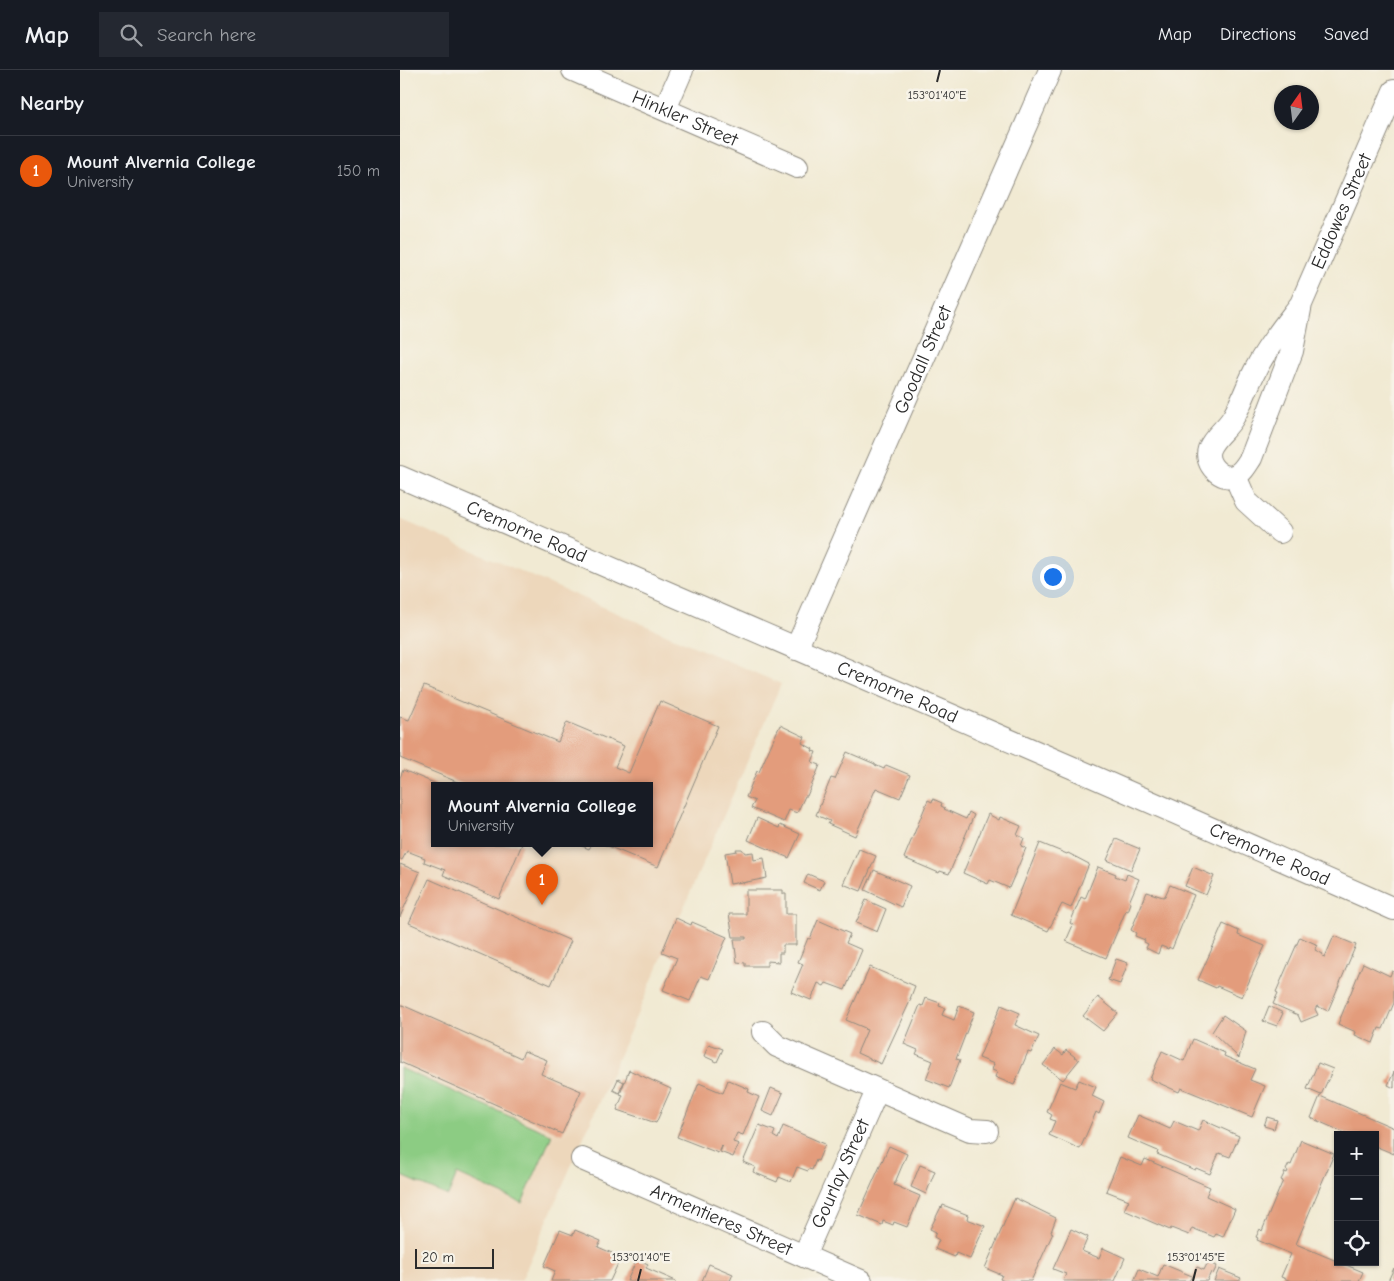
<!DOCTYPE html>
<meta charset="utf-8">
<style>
:root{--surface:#171b24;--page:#242831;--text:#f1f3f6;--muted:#9ea1a6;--line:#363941;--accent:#ea580c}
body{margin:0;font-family:"Comic Neue",sans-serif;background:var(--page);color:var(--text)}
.controls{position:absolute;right:15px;bottom:15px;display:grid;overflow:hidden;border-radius:0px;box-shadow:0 1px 4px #0004}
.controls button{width:45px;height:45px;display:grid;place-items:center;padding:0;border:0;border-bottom:1px solid var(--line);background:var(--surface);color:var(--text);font:25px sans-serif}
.compass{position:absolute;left:874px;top:15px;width:45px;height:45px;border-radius:50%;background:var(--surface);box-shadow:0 1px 4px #0004;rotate:14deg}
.scale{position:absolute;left:15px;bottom:12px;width:79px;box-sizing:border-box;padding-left:5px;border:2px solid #2b2b2b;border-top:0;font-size:14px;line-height:18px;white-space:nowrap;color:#2b2b2b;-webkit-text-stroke:4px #f7f3e8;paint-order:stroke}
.you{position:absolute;left:652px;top:506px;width:18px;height:18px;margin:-12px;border:4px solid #fff;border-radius:50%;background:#1a73e8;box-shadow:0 0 0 8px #1a73e833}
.badge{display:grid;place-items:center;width:32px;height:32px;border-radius:50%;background:var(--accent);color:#fff;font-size:16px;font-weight:700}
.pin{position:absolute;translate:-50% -41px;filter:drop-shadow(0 1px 2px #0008)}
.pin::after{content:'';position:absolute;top:26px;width:18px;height:15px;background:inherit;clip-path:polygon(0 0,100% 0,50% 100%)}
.popup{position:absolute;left:31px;top:712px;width:222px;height:65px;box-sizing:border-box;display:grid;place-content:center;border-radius:0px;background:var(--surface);filter:drop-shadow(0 1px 4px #0005);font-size:16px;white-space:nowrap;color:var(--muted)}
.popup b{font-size:19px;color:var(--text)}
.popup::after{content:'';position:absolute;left:50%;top:100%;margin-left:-10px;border:10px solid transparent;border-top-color:var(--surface)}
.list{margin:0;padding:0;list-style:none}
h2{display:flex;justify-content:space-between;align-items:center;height:65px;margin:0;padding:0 20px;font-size:21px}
h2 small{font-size:16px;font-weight:400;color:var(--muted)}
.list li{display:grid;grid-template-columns:32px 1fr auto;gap:15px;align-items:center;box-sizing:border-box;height:70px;padding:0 20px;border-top:1px solid var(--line)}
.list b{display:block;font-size:19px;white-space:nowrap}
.list p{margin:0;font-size:16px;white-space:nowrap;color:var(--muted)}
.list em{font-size:16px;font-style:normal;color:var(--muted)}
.icon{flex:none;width:28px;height:28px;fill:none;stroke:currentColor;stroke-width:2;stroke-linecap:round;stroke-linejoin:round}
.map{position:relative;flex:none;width:994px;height:1211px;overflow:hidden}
header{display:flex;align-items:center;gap:30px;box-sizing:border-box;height:70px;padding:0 25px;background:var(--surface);border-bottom:1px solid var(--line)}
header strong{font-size:24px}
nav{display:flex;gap:28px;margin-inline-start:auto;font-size:18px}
.search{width:350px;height:45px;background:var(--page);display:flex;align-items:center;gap:12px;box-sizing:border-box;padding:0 18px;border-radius:0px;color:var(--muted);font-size:19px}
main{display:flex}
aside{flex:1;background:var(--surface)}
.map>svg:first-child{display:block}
.built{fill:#edd7bb;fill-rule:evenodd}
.green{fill:#8ccc83;stroke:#5c7c57}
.building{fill:#e39c7c}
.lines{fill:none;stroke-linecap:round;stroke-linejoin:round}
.minor-casing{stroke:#8e8a7f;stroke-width:24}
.minor{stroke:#fff;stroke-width:22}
.ticks{fill:none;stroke:#2b2b2b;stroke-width:2}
.labels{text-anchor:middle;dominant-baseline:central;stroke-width:5;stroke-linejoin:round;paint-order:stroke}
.street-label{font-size:19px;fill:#2b2b2b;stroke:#f7f3e8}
.ticks-label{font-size:12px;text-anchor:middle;fill:#2b2b2b;stroke:#f7f3e8;stroke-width:5;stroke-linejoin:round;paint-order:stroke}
</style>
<header>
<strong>Map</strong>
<div class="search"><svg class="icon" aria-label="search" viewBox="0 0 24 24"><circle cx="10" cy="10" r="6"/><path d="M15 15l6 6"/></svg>Search here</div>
<nav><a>Map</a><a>Directions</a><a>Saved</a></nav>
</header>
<main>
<aside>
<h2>Nearby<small></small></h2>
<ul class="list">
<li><span class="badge">1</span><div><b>Mount Alvernia College</b><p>University</p></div><em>150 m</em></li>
</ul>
</aside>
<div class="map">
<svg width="994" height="1211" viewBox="0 0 994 1211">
<rect width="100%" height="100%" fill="#f7f3e8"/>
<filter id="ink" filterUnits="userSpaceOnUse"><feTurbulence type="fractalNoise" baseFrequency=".02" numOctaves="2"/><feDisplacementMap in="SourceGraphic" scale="10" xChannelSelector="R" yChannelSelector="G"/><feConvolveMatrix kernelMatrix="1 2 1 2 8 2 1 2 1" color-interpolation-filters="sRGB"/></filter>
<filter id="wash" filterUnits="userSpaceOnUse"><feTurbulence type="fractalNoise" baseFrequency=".0096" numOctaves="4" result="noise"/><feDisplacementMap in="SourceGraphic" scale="20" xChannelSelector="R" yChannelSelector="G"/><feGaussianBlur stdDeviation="1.12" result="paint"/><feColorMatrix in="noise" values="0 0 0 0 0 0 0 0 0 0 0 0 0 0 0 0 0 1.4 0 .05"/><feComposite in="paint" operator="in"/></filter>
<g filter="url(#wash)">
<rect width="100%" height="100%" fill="#f1ead3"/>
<!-- built -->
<path class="built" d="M 0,449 L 381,614 L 121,1211 L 0,1211 ZM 34,716 L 250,716 L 250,774 L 34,774 Z"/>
<!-- green -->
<path class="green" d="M 0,998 L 152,1065 L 122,1133 L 57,1104 L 48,1126 L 0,1105 Z"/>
<g id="blocks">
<!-- building -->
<path class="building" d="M 24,616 L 158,672 L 167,652 L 224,676 L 215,697 L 229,703 L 260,631 L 318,656 L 258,797 L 203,774 L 250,774 L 250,716 L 67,716 L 0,688 L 0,647 L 9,650 Z
M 380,655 L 405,667 L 402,673 L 413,679 L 412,681 L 416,682 L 412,692 L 420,695 L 407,726 L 405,726 L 397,743 L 389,740 L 384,752 L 351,738 L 355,731 L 346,727 L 357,701 L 359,702 Z
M 447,682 L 475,694 L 475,695 L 484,699 L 486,695 L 510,705 L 500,728 L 476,718 L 455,766 L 428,754 L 430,751 L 416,745 L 431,708 L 435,709 Z
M 3,700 L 41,716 L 34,716 L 34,774 L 122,774 L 99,829 L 43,805 L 45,800 L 24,792 L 25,788 L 7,781 L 2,790 L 0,789 L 0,708 Z
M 533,729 L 542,733 L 541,736 L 545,738 L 544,739 L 566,749 L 569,742 L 574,745 L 549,804 L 540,801 L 539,803 L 504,788 L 528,730 L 532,732 Z
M 588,744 L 599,750 L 600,747 L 621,756 L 617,765 L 624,768 L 621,776 L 626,778 L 609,818 L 590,810 L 588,814 L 563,803 Z
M 357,748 L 379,758 L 380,755 L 400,764 L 389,788 L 348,770 Z
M 716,769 L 740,779 L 731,800 L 707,790 Z
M 640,773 L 667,784 L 668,783 L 689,794 L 671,838 L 662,834 L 648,861 L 611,845 Z
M 177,774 L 192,774 L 189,779 Z
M 336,779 L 342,779 L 345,783 L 353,782 L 354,790 L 364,788 L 367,808 L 342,813 L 342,812 L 330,814 L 325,783 L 337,781 Z
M 459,779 L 476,786 L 461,821 L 443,814 Z
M 0,794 L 20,802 L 0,847 Z
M 698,797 L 716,804 L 715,806 L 725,810 L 727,804 L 739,809 L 729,832 L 731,833 L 728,841 L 726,840 L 706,888 L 666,871 L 673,855 L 670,853 L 681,827 L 685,829 Z
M 793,797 L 814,806 L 806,825 L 785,816 Z
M 474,800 L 510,816 L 501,837 L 465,820 Z
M 408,804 L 424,811 L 420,820 L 404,813 Z
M 29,809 L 171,871 L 151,915 L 9,853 Z
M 770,815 L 794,825 L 772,879 L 769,877 L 768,879 L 761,876 L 758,884 L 746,878 L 748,874 L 744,872 L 745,870 L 735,866 L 736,863 L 731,860 L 747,822 L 763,827 L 765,826 Z
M 346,820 L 383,820 L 383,824 L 386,824 L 386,844 L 396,844 L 396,875 L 383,875 L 383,883 L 379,883 L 379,892 L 367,891 L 367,896 L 345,896 L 345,893 L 337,892 L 334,869 L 346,869 L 346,867 L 333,867 L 329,844 L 346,844 Z
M 466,830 L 486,839 L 477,862 L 456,853 Z
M 276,848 L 291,855 L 292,852 L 327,867 L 309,909 L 301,906 L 290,931 L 263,920 L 277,888 L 262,882 Z
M 418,850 L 450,864 L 446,873 L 462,880 L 445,920 L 426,913 L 424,916 L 418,913 L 411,930 L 391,922 L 403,894 L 398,892 L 408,868 L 410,869 Z
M 823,854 L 839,861 L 838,865 L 865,876 L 842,927 L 817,916 L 816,918 L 798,910 Z
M 934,866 L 956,875 L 928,941 L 917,936 L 915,939 L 918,945 L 901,952 L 898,945 L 873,934 L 878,923 L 876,922 L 900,867 L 918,875 L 915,880 L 923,884 L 922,886 L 925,887 Z
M 716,889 L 728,893 L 720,914 L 708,910 Z
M 963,893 L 990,906 L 992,901 L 994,902 L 994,933 L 983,959 L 979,958 L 973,973 L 955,965 L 956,962 L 938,954 Z
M 470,897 L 515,916 L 510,929 L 511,929 L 481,994 L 457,983 L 467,960 L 464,959 L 465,958 L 446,950 Z
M 698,927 L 718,943 L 703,961 L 683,946 Z
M 526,928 L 540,933 L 539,936 L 545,938 L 542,945 L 554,950 L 559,936 L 574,942 L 556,989 L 560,990 L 549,1018 L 526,1009 L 533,991 L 516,984 L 518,980 L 504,974 L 520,935 L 523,936 Z
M 0,934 L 121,988 L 124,981 L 147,990 L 141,1004 L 181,1021 L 162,1064 L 0,992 Z
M 601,935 L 620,943 L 615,955 L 639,966 L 631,983 L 628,982 L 614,1015 L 595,1007 L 597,1002 L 592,1000 L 594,994 L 579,988 Z
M 869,936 L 883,943 L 877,956 L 863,951 Z
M 823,945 L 846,961 L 839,988 L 812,962 Z
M 793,969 L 825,983 L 824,986 L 855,999 L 850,1010 L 865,1016 L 852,1047 L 781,1018 L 779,1022 L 750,1009 L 762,981 L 784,991 Z
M 309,974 L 323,979 L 317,992 L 304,986 Z
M 655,979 L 663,985 L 666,980 L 679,990 L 663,1010 L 643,995 Z
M 918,993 L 933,999 L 921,1025 L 907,1019 Z
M 229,1000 L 271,1019 L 256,1053 L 217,1040 L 223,1025 L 220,1024 Z
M 994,1002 L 994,1018 L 988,1015 Z
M 218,1009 L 224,1012 L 219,1023 L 213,1020 Z
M 328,1010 L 349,1019 L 348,1022 L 359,1027 L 343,1065 L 337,1063 L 333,1072 L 339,1074 L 333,1087 L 320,1082 L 322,1077 L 321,1076 L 318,1083 L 277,1067 L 299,1013 L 323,1023 Z
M 679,1010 L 696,1017 L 692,1026 L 704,1032 L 699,1044 L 696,1042 L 680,1079 L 649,1065 L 655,1051 L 650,1049 L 652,1045 L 647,1042 L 660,1012 L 675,1018 Z
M 371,1018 L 383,1023 L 373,1046 L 362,1041 Z
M 920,1026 L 994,1058 L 994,1084 L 975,1076 L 975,1065 L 950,1065 L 911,1048 Z
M 738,1045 L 770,1059 L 774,1051 L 798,1061 L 803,1050 L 839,1066 L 830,1087 L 819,1083 L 810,1104 L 796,1098 L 795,1100 L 757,1084 L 758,1081 L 728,1068 Z
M 867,1047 L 877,1050 L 874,1059 L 864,1056 Z
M 359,1055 L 375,1061 L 373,1066 L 378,1069 L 383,1056 L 425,1074 L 418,1091 L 416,1090 L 412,1100 L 409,1099 L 408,1101 L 397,1097 L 391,1112 L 379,1107 L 377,1112 L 353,1102 L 355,1097 L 343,1092 Z
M 901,1070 L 934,1084 L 896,1174 L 963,1202 L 959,1211 L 891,1211 L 881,1207 L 891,1184 L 857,1170 L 858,1168 L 856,1167 L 860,1159 L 862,1161 L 881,1115 L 883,1111 L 881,1110 L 885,1102 L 887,1103 L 888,1101 L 886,1100 L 889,1094 L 891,1095 Z
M 489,1076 L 507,1084 L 494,1115 L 520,1126 L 507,1157 L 494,1152 L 493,1155 L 483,1151 L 482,1155 L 458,1145 Z
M 720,1087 L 742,1096 L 745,1089 L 810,1117 L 806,1126 L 835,1139 L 823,1167 L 816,1164 L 814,1167 L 792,1158 L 789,1165 L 771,1158 L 770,1160 L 724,1140 L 729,1130 L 706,1121 Z
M 520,1095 L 535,1101 L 526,1124 L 511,1117 Z
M 615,1128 L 656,1148 L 651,1162 L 653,1163 L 631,1211 L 604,1211 L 600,1209 L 602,1205 L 585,1198 Z
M 543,1135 L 568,1145 L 567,1149 L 585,1156 L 570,1189 L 556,1183 L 555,1187 L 535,1179 L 539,1170 L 534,1167 L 536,1162 L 530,1159 L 541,1137 L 542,1138 Z
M 671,1159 L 688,1167 L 682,1181 L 699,1188 L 703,1178 L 725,1188 L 715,1211 L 663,1211 L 666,1204 L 653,1199 Z
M 160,1160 L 173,1165 L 175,1160 L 201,1171 L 198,1177 L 221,1187 L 210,1211 L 151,1211 L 155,1201 L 144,1196 Z
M 237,1189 L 248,1194 L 246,1198 L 276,1211 L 227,1211 Z
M 808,1192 L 817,1196 L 813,1204 L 811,1202 L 807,1211 L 791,1211 L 797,1197 L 804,1200 Z
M 309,1194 L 333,1204 L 330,1211 L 302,1211 Z
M 763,1194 L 792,1206 L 789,1211 L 734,1211 L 739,1199 L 758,1207 Z
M 994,1198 L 994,1211 L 988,1211 Z
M 819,1199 L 841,1208 L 839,1211 L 814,1211 Z"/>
</g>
</g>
<g filter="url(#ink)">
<use href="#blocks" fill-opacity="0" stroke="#8e8a7f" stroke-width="1"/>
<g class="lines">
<!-- minor casing -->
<g class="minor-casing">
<g id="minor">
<path id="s1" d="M 173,0 L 397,97"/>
<path d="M 265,39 L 282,0"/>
<path id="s2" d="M 901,234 C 885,255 869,274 857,297 C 848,313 843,330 834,346 C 828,358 814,366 809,379 C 804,394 822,412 836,405 C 843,402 847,394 851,388 L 892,281 L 901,234 L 994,21"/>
<path d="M 835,406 L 846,431 L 880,462"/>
<path id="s3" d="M 0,407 L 678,700 L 994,839"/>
<path id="s4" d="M 396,579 L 650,0"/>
<path d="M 363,962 L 377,976 L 570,1060 L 587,1061"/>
<path id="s5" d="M 182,1089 L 461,1211"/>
<path id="s6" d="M 404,1186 L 477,1021"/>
</g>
</g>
<!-- minor -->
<use href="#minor" class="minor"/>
</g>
</g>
<!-- ticks -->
<path class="ticks" d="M 537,12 L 540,0M 238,1211 L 241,1199M 793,1211 L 796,1199"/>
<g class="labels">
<!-- street labels -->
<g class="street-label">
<text stroke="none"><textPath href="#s1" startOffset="122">Hinkler Street</textPath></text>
<text stroke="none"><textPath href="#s2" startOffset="505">Eddowes Street</textPath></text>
<text stroke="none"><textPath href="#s4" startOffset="316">Goodall Street</textPath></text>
<text stroke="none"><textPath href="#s3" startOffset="138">Cremorne Road</textPath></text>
<text stroke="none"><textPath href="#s3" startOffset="542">Cremorne Road</textPath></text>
<text stroke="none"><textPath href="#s3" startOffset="948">Cremorne Road</textPath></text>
<text stroke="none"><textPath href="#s6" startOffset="90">Gourlay Street</textPath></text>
<text stroke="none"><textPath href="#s5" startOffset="152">Armentieres Street</textPath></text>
</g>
</g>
<g class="ticks-label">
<text x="537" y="29">153°01'40"E</text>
<text x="241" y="1191">153°01'40"E</text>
<text x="796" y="1191">153°01'45"E</text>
</g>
</svg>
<div class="controls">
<button>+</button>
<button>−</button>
<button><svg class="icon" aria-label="locate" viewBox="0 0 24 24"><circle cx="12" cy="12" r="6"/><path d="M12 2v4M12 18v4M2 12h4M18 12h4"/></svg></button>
</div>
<svg class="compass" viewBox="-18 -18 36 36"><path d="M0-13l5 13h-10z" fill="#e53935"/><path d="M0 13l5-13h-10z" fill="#9ea1a6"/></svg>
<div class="scale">20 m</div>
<div class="you"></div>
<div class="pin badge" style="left:142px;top:835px">1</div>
<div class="popup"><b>Mount Alvernia College</b>University</div>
</div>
</main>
